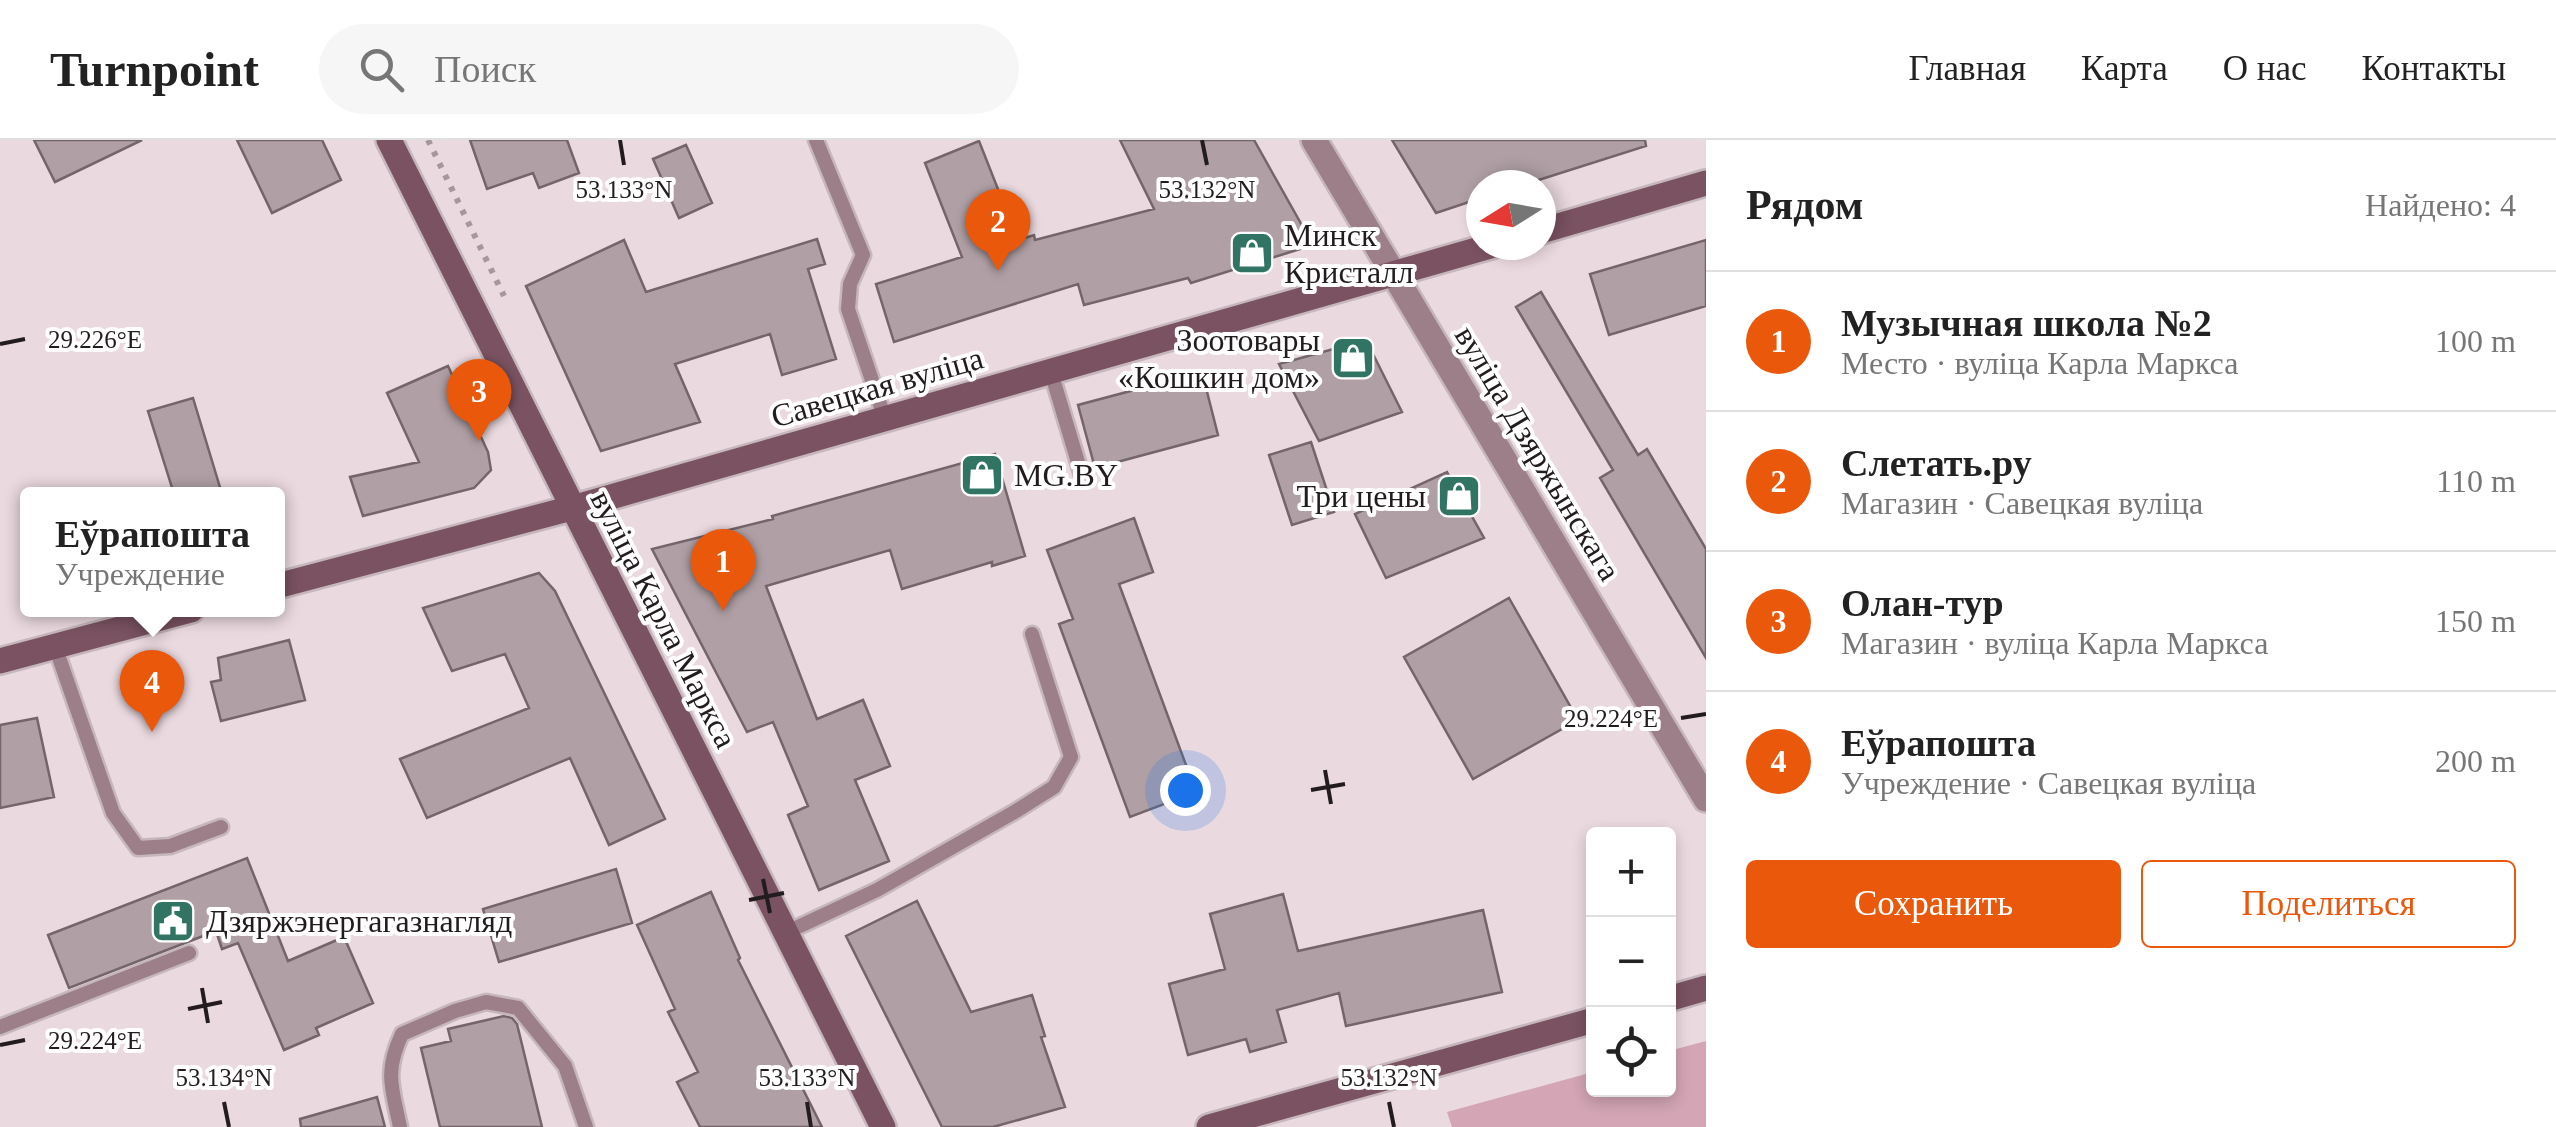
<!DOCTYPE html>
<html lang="ru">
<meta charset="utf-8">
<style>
:root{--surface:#fff;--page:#f6f6f6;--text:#222;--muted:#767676;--line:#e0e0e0;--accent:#ea580c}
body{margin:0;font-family:Georgia,serif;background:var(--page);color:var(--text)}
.controls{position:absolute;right:30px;bottom:30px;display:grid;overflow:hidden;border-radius:10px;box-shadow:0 5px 15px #0003}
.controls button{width:90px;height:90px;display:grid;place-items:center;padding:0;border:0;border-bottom:2px solid var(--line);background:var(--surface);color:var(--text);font:50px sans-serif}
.compass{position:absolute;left:1466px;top:30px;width:90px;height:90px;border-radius:50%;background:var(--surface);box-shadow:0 5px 15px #0003;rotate:259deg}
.you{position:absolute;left:1185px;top:650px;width:35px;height:35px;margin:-25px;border:8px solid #fff;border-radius:50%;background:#1a73e8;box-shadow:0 0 0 15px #1a73e833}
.badge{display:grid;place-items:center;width:65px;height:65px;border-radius:50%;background:var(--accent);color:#fff;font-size:32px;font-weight:700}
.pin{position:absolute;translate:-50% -82px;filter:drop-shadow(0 2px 5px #0008)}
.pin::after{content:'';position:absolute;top:52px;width:35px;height:30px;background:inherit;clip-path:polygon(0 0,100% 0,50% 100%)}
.popup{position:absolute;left:20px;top:347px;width:265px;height:130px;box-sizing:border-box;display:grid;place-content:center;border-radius:10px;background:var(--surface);filter:drop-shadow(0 2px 8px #0005);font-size:32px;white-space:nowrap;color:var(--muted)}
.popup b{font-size:38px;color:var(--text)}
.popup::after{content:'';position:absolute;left:50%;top:100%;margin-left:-20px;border:20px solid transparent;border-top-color:var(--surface)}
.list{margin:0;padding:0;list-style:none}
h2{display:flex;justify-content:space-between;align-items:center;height:130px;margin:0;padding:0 40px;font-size:42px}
h2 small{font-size:32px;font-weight:400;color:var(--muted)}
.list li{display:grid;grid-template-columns:65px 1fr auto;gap:30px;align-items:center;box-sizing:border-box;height:140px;padding:0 40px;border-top:2px solid var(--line)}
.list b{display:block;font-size:38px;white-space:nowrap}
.list p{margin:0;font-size:32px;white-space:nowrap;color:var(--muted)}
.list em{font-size:32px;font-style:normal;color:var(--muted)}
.actions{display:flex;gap:20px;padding:30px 40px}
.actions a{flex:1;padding:22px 0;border:2px solid var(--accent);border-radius:10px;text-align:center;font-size:35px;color:var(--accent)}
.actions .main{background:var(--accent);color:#fff}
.icon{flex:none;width:55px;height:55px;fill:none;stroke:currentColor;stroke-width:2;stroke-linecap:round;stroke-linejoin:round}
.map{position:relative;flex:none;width:1706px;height:987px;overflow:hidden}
header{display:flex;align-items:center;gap:60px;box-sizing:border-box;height:140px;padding:0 50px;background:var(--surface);border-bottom:2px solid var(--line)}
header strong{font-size:48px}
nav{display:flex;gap:55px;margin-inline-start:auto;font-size:35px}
.search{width:700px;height:90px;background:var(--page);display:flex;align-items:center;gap:25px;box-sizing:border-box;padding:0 35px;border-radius:55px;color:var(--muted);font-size:38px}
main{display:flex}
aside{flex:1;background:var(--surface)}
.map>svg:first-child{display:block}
.green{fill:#d3a5b5}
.building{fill:#b0a0a5;stroke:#74656a;stroke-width:2.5}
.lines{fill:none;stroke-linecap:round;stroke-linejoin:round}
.lane-casing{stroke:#c6b7bc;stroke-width:19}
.street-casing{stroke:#c6b7bc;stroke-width:30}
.secondary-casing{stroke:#c6b7bc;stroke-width:30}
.path{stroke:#a5989d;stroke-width:6;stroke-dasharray:5 8;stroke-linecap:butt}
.lane{stroke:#9c7f89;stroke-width:14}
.street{stroke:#9c7f89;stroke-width:25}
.secondary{stroke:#7a5261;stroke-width:25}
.ticks{fill:none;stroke:#221c1e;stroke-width:4}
.labels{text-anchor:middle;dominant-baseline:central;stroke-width:8;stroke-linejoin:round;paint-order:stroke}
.poi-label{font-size:32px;fill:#221c1e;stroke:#fff;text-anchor:start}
.street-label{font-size:32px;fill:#221c1e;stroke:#fff}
.ticks-label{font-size:25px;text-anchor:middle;fill:#221c1e;stroke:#fff;stroke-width:8;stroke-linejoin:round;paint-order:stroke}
</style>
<header>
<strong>Turnpoint</strong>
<div class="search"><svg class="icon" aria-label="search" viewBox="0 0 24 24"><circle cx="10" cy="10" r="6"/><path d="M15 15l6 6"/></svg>Поиск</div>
<nav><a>Главная</a><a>Карта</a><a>О нас</a><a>Контакты</a></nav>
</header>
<main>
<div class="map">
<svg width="1706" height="987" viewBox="0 0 1706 987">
<rect width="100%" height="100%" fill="#ead9df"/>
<!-- green -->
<path class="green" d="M 1706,901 L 1706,987 L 1452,987 L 1447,972 L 1593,932 L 1594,950 L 1668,950 L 1669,911 Z"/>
<!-- building -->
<path class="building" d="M 34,0 L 142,0 L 55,42 Z
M 237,0 L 322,0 L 341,40 L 272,73 Z
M 470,0 L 567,0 L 579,33 L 539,48 L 533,33 L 487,49 Z
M 1120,0 L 1254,0 L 1313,105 L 1191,143 L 1188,138 L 1084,165 L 1078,144 L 894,202 L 876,144 L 962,117 L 925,23 L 979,1 L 1018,100 L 1034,95 L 1035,100 L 1154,69 Z
M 1392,0 L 1645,0 L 1646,6 L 1523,45 L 1481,45 L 1481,58 L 1436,73 Z
M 686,5 L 712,63 L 679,78 L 653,19 Z
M 817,99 L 825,124 L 808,129 L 836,219 L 782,235 L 770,194 L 675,224 L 700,282 L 601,311 L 526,146 L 624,100 L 646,152 Z
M 1706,100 L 1706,166 L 1609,195 L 1590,134 Z
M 1541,152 L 1638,315 L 1647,309 L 1706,409 L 1706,518 L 1600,338 L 1613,330 L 1516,167 Z
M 1366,200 L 1402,272 L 1319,301 L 1279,224 Z
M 448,226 L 488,312 L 491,330 L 474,348 L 363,376 L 350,337 L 419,322 L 387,253 Z
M 1202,232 L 1218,295 L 1095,328 L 1078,265 Z
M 193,258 L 222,354 L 174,354 L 148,271 Z
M 1311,302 L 1334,372 L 1292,385 L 1269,315 Z
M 995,314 L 1025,416 L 992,426 L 992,422 L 902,449 L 890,410 L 766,446 L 817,579 L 863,560 L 890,626 L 855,640 L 889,721 L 819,750 L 788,675 L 808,666 L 773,582 L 747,592 L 652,409 L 773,379 L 772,376 Z
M 1447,332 L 1484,398 L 1386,438 L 1355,374 Z
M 1134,378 L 1153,432 L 1119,444 L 1196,652 L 1130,677 L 1059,484 L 1073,479 L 1047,410 Z
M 539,433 L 555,451 L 665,679 L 609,705 L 570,618 L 427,678 L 400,619 L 529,568 L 505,514 L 452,531 L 423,468 Z
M 1509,458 L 1578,580 L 1473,639 L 1404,517 Z
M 289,500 L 305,560 L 221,581 L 211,542 L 221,540 L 218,518 Z
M 37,578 L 54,657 L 0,668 L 0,585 Z
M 247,718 L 288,821 L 344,797 L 373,863 L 316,888 L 319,895 L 284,910 L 238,803 L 222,809 L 216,791 L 69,848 L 48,795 Z
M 616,729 L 632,783 L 499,822 L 483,769 Z
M 711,752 L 740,818 L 738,820 L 822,987 L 700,987 L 677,942 L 698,932 L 668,872 L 675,869 L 637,785 Z
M 1283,754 L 1298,811 L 1483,770 L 1502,852 L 1346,886 L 1339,853 L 1277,870 L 1286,902 L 1250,912 L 1246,899 L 1188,915 L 1169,844 L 1225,829 L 1210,774 Z
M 917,761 L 971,872 L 1032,855 L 1045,896 L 1041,897 L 1065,967 L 993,987 L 942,987 L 846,796 Z
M 504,876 L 512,878 L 517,884 L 542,987 L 440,987 L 421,908 L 451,901 L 448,889 Z
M 377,957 L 385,987 L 301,987 L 300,979 Z"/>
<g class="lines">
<!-- lane casing -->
<g class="lane-casing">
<path id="lane" d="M 816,0 L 863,115 L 850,144 L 848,169 L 885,279
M 1051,232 L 1083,339
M 55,506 L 113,673 L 138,708 L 170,706 L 221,687
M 785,793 L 877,750 L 1016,671 L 1054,647 L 1071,617 L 1032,494
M 0,887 L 189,813
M 400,987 C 392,948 384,932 402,894 L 455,871 L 486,862 L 518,868 L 565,926 L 586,987"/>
</g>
<!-- street casing -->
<g class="street-casing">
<path id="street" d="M 1314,0 L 1706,659"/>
</g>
<!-- secondary casing -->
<g class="secondary-casing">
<path id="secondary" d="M 389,0 L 883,987
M 1541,91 L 1706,43
M 277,446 L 572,368 L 1494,105
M 0,521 L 191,470
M 1668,859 L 1706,848
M 1209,987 L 1594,880"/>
</g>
<!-- path -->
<path class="path" d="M 428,0 L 504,156"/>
<!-- lane -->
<use href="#lane" class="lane"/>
<!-- street -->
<use href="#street" class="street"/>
<!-- secondary -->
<use href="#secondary" class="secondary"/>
</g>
<!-- ticks -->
<path class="ticks" d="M 620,0 L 624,25M 1202,0 L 1207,25M 0,204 L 25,199M 1681,578 L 1706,574M 1325,630 L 1331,664M 1311,650 L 1345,644M 763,739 L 770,773M 749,760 L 784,753M 202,848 L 208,883M 188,869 L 222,862M 0,905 L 25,900M 224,962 L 229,987M 807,962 L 811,987M 1389,962 L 1394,987"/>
<!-- icons -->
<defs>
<g id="shop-square" transform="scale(2.25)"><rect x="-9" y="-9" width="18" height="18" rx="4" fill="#327464" stroke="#fff"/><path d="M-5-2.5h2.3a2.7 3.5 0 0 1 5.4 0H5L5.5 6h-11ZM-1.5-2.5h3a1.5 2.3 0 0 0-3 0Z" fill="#fff"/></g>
<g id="civic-square" transform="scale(2.25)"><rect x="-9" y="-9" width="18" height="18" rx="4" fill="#327464" stroke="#fff"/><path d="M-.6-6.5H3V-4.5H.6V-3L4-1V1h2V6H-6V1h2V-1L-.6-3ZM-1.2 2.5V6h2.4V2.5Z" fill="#fff"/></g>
</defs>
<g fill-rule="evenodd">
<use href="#shop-square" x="1252" y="113"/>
<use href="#shop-square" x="1353" y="218"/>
<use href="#shop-square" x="982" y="335"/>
<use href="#shop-square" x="1459" y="356"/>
<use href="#civic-square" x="173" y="781"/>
</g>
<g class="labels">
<!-- poi labels -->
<g class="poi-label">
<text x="1284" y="95">Минск<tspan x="1284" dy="37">Кристалл</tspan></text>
<text x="1320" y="200" text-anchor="end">Зоотовары<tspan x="1320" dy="37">«Кошкин дом»</tspan></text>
<text x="1014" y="335">MG.BY</text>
<text x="1426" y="356" text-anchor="end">Три цены</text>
<text x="206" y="781">Дзяржэнергагазнагляд</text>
</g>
<!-- street labels -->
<g class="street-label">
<text transform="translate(877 247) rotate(-16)">Савецкая вуліца</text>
<text transform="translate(1538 313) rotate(59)">вуліца Дзяржынскага</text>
<text transform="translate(664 479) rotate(63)">вуліца Карла Маркса</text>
</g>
</g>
<g class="ticks-label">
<text x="624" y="58">53.133°N</text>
<text x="1207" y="58">53.132°N</text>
<text x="95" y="208">29.226°E</text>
<text x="1611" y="587">29.224°E</text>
<text x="95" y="909">29.224°E</text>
<text x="224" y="946">53.134°N</text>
<text x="807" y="946">53.133°N</text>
<text x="1389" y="946">53.132°N</text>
</g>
</svg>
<div class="controls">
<button>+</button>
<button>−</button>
<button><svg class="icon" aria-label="locate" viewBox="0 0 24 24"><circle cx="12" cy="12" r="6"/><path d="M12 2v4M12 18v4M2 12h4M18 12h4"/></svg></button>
</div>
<svg class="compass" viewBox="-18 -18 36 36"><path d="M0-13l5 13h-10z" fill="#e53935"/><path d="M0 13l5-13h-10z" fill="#767676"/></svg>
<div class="you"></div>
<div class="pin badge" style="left:723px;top:471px">1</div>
<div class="pin badge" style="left:998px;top:131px">2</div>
<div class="pin badge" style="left:479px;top:301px">3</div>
<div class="pin badge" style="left:152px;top:592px">4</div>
<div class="popup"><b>Еўрапошта</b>Учреждение</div>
</div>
<aside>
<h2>Рядом<small>Найдено: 4</small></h2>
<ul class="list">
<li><span class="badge">1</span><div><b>Музычная школа №2</b><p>Место · вуліца Карла Маркса</p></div><em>100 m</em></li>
<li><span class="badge">2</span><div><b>Слетать.ру</b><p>Магазин · Савецкая вуліца</p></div><em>110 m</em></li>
<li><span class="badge">3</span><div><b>Олан-тур</b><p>Магазин · вуліца Карла Маркса</p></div><em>150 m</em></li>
<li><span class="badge">4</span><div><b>Еўрапошта</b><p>Учреждение · Савецкая вуліца</p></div><em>200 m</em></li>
</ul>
<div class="actions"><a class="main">Сохранить</a><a>Поделиться</a></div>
</aside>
</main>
